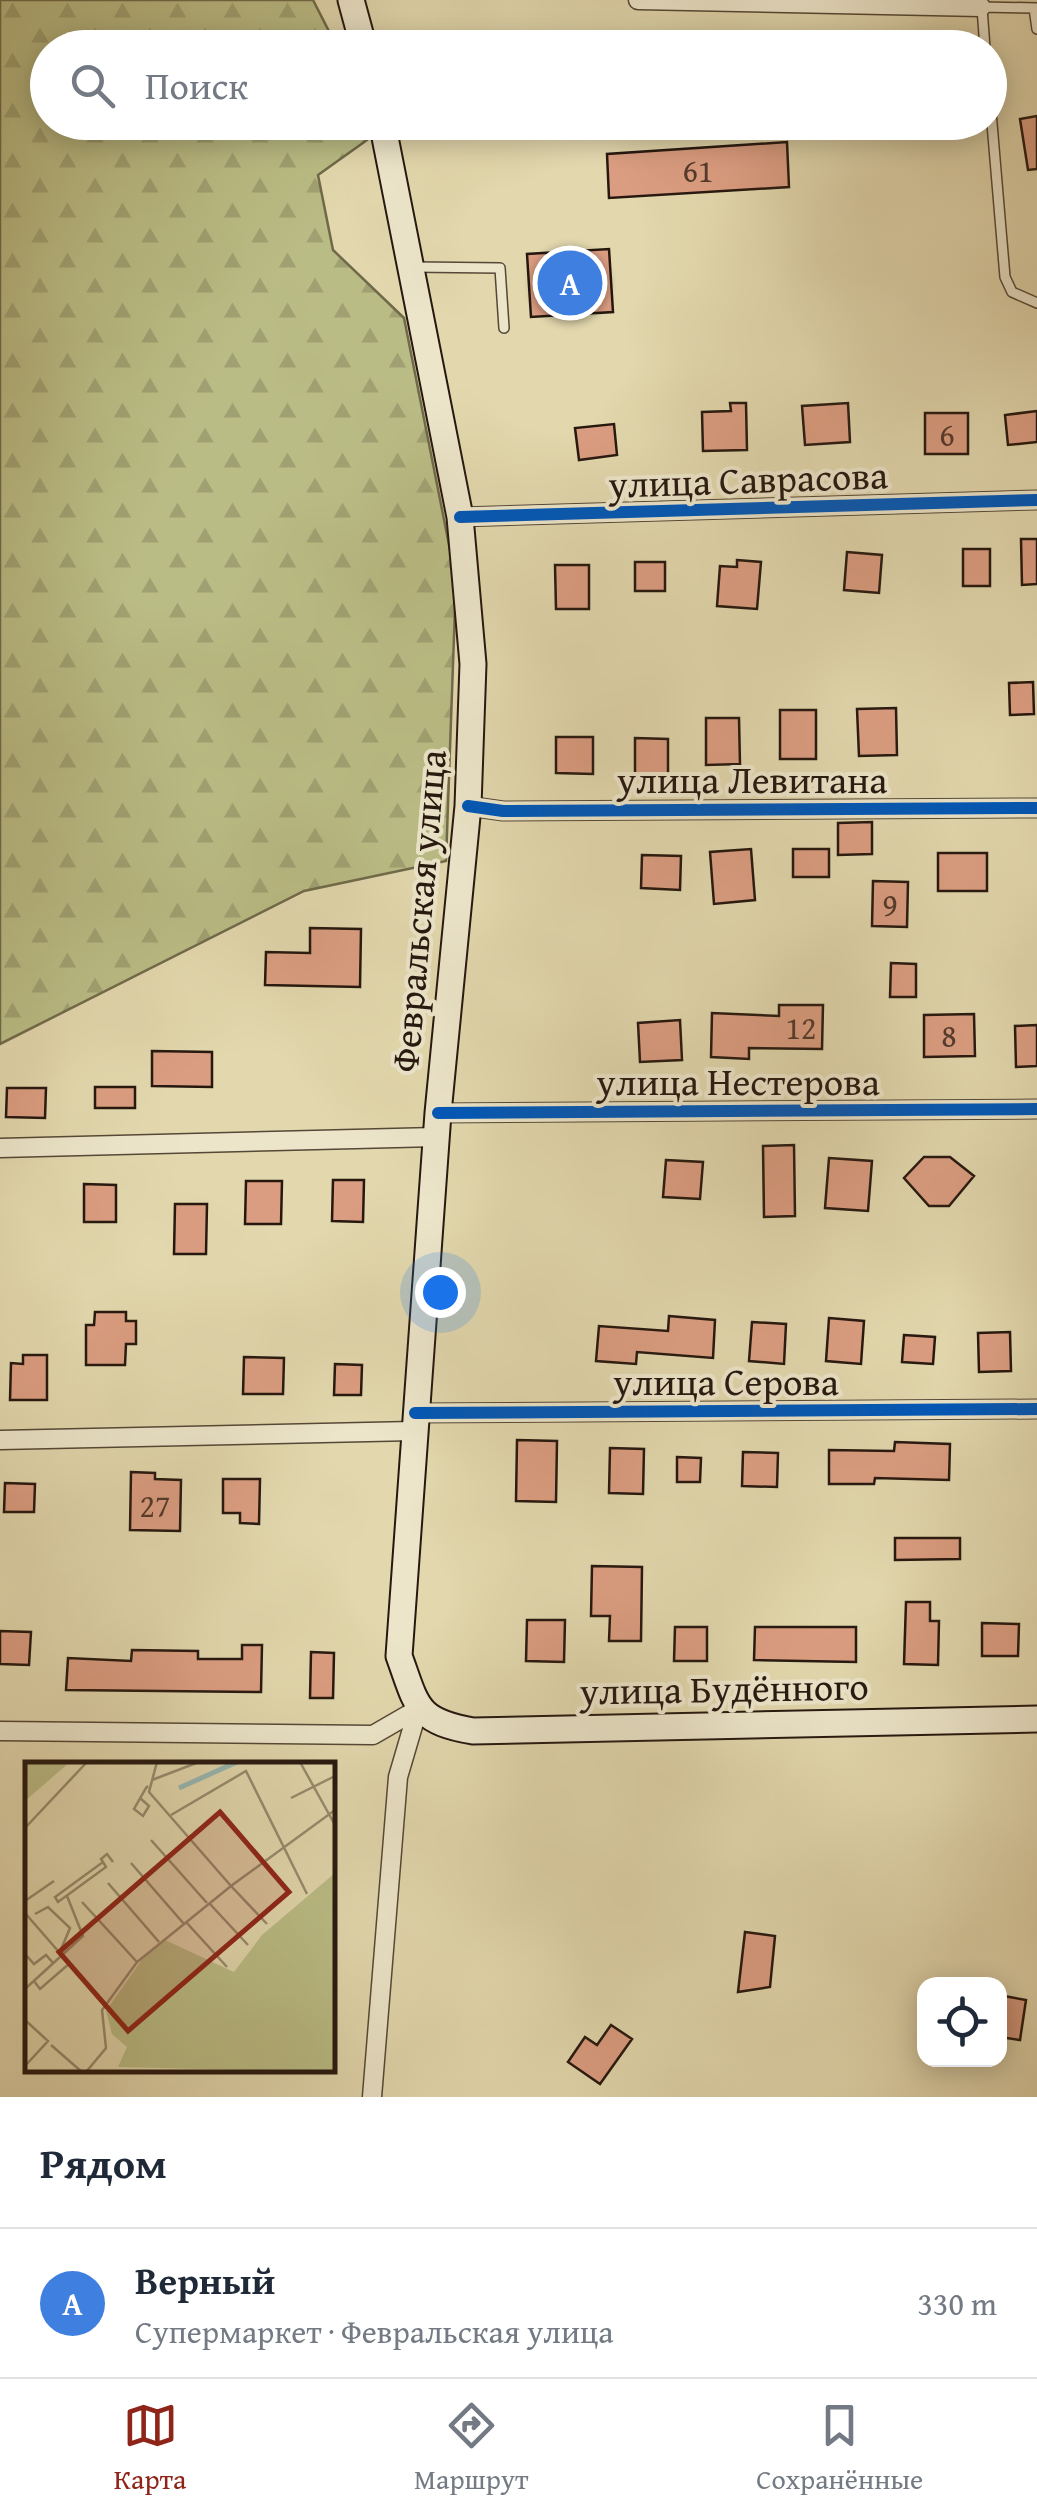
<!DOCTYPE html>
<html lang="ru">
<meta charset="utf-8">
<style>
:root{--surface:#fff;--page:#f6f6f7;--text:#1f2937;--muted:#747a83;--line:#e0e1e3;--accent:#8f2418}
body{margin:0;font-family:"Gentium Book Plus",serif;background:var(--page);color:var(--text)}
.controls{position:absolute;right:30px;bottom:30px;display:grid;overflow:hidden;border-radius:20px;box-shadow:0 5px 25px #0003}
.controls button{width:90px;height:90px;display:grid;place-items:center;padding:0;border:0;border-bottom:2px solid var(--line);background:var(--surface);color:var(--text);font:50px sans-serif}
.you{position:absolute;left:440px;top:1292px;width:35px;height:35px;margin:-25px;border:8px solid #fff;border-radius:50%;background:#1a73e8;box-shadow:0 0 0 15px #1a73e833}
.badge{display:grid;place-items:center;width:65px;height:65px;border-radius:50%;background:var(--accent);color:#fff;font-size:32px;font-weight:700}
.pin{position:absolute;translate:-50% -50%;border:5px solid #fff;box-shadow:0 2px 10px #0006}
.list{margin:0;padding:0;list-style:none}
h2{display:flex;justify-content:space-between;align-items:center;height:130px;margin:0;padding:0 40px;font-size:42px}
h2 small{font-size:32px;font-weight:400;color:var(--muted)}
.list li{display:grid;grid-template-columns:65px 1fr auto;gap:30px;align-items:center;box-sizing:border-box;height:150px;padding:0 40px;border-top:2px solid var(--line)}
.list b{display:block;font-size:38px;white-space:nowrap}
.list p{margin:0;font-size:32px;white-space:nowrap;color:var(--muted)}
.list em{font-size:32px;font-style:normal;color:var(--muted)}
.icon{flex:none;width:55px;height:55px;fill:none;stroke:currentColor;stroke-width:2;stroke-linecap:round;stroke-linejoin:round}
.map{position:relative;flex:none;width:1037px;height:2097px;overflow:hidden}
.search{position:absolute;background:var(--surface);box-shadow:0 5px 25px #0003;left:30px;right:30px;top:30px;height:110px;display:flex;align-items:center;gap:25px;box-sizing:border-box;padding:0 35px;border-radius:55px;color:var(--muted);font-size:38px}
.sheet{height:280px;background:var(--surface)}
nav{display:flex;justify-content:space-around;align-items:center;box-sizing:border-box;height:140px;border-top:2px solid var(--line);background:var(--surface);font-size:28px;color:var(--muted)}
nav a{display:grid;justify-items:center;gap:5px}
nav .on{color:var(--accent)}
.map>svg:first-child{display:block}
.forest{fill:url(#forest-firs);stroke:#706a4a;stroke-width:2.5}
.building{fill:#db9d81;stroke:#26180f;stroke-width:2.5}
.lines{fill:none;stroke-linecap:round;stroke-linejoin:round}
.service-casing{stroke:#554836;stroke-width:12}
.minor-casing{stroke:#554836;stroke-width:21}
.secondary-casing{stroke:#26180f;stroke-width:29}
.service{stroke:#ece5ca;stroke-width:9}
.minor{stroke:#ece5ca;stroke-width:18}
.secondary{stroke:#ece5ca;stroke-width:25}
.cycleway-casing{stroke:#ece5ca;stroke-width:19}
.cycleway{stroke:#0057b8;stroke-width:12}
.labels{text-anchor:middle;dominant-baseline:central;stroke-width:8;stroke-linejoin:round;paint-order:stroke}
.number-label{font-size:32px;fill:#53392c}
.street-label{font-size:38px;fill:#26180f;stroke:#ece5ca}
.inset-river{fill:none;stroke:#96b8b2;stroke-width:5}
.inset-road{fill:none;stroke:#978b6e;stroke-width:2.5}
.view{fill:#8f2418;fill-opacity:0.15;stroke:#8f2418;stroke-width:5}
.inset-edge{fill:none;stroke:#26180f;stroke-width:5}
</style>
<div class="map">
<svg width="1037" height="2097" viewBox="0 0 1037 2097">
<defs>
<pattern id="forest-firs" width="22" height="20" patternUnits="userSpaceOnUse" patternTransform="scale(2.5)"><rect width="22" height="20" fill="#babc85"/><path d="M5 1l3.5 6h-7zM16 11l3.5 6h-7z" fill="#a0a172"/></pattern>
</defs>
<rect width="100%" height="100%" fill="#e2d7ad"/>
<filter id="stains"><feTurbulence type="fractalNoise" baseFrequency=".002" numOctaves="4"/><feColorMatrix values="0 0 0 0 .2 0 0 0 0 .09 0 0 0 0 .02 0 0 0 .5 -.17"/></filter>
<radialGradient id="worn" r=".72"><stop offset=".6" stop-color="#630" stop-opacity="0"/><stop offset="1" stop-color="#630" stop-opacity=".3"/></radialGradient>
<!-- forest -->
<path class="forest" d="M 0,0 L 313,0 L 337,47 L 48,48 L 48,122 L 362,123 L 367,140 L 318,175 L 333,250 L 404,318 L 456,580 L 446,861 L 304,891 L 0,1044 Z"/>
<!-- building -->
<path class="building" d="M 1037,116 L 1037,169 L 1028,170 L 1020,119 Z
M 787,142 L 789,187 L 609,198 L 607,154 Z
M 609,249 L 613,312 L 531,317 L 527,254 Z
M 730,403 L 746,403 L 747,450 L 703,451 L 702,412 L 731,411 Z
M 848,403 L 850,442 L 805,445 L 802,406 Z
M 1037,411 L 1037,442 L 1008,445 L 1005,415 Z
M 925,413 L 968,413 L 968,454 L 925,454 Z
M 614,424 L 617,455 L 579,460 L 575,428 Z
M 1021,539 L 1037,539 L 1037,584 L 1022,585 Z
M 963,549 L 990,549 L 990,586 L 963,586 Z
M 847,552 L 882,555 L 879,593 L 844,590 Z
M 737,560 L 761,562 L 757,609 L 717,606 L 720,566 L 737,567 Z
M 635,562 L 665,562 L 665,591 L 635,591 Z
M 555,565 L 589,565 L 589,609 L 556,609 Z
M 1033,682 L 1034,714 L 1010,715 L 1009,683 Z
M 896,708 L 897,755 L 859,756 L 857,709 Z
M 780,710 L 816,710 L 816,759 L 780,759 Z
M 706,718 L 739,718 L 740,764 L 706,765 Z
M 556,737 L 593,737 L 593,774 L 556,773 Z
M 635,738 L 668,739 L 668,779 L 635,779 Z
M 872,822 L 872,854 L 838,855 L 838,823 Z
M 751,849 L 755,900 L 714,904 L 710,852 Z
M 793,849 L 829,849 L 829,877 L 793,877 Z
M 938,853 L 987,853 L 987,891 L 938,891 Z
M 642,855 L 681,856 L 680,890 L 641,888 Z
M 873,881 L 908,882 L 907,927 L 872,926 Z
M 310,928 L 361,929 L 360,987 L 265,985 L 266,952 L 310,953 Z
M 891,963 L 916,964 L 916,997 L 890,997 Z
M 779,1005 L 823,1005 L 822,1049 L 749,1048 L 749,1059 L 711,1057 L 712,1013 L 779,1016 Z
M 974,1014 L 975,1056 L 924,1057 L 924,1015 Z
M 680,1020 L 682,1060 L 640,1062 L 638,1023 Z
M 1037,1025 L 1037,1066 L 1016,1067 L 1015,1026 Z
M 152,1051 L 212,1052 L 212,1087 L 152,1086 Z
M 95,1087 L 135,1087 L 135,1108 L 95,1108 Z
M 7,1088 L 46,1088 L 45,1118 L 6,1117 Z
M 794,1145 L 795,1216 L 764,1217 L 763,1146 Z
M 924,1157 L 950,1157 L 974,1176 L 949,1206 L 929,1206 L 904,1178 Z
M 829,1158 L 872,1161 L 868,1211 L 825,1208 Z
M 666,1160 L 703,1162 L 700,1199 L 663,1197 Z
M 333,1180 L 364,1180 L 363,1222 L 332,1221 Z
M 246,1181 L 282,1181 L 281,1224 L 245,1224 Z
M 84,1184 L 116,1185 L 116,1222 L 84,1222 Z
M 175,1204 L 207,1204 L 206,1254 L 174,1254 Z
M 95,1312 L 126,1312 L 126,1321 L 136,1321 L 136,1344 L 126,1344 L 125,1365 L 86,1365 L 86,1325 L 94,1325 Z
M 669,1316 L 715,1320 L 713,1358 L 637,1352 L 636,1364 L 596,1361 L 599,1326 L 668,1331 Z
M 829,1318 L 864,1321 L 861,1364 L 826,1361 Z
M 752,1322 L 786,1324 L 784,1364 L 749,1361 Z
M 1010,1332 L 1011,1371 L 979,1372 L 978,1333 Z
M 904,1335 L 935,1337 L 933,1364 L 902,1362 Z
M 23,1355 L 47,1355 L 47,1400 L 10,1400 L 11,1363 L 23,1364 Z
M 244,1357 L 284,1358 L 283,1394 L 243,1394 Z
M 335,1364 L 362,1365 L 361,1395 L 334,1395 Z
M 517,1440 L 557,1441 L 556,1502 L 516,1501 Z
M 895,1442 L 950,1444 L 949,1480 L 875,1478 L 874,1484 L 829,1484 L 829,1450 L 894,1451 Z
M 610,1448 L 644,1449 L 643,1494 L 609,1493 Z
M 743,1452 L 778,1453 L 777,1487 L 742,1486 Z
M 677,1457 L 701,1458 L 700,1482 L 677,1482 Z
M 131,1472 L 155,1473 L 155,1479 L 181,1480 L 180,1531 L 130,1530 Z
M 223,1479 L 260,1479 L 259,1524 L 240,1523 L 240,1513 L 223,1513 Z
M 5,1483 L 35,1484 L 34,1512 L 4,1512 Z
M 895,1538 L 960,1538 L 960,1559 L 895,1560 Z
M 592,1566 L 642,1567 L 641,1641 L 609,1641 L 610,1616 L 591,1616 Z
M 906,1602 L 930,1602 L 930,1621 L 939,1621 L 938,1665 L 904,1664 Z
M 527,1620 L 565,1620 L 564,1662 L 526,1661 Z
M 982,1623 L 1019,1624 L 1018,1656 L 982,1656 Z
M 675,1627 L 707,1627 L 707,1661 L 674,1661 Z
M 755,1627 L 856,1627 L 856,1662 L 754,1660 Z
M 0,1631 L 31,1632 L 29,1665 L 0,1664 Z
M 242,1645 L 262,1645 L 261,1692 L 66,1690 L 68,1658 L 131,1661 L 132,1650 L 198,1651 L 198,1659 L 242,1659 Z
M 311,1652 L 334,1653 L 333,1698 L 310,1698 Z
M 745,1932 L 775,1936 L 770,1987 L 738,1992 Z
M 1004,1996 L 1026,2000 L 1020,2040 L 1000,2037 Z
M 611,2025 L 632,2039 L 600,2084 L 568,2062 L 585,2037 L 597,2045 Z"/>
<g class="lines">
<!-- service casing -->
<g class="service-casing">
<path id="service" d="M 981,7 L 1037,8
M 982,8 L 985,48
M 1034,8 L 1037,29
M 990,100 L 1005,277 L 1012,292 L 1037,303
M 413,267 L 500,268 L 504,328"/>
</g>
<!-- minor casing -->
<g class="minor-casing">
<path id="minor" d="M 638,0 L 981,7
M 460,517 L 1037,500
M 468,806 L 503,811 L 1037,808
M 438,1113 L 1037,1109
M 0,1148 L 436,1137
M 415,1413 L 1037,1409
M 0,1440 L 413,1431
M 0,1731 L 373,1735 L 418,1709
M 372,2097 L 398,1777 L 418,1709"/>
</g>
<!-- secondary casing -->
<g class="secondary-casing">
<path id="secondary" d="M 351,0 L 364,48
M 382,122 L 460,517 L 473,664 L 468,806 L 438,1113 L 399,1656 C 417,1705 415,1721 473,1731 L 1037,1719"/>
</g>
<!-- service -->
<use href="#service" class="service"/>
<!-- minor -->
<use href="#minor" class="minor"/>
<!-- secondary -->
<use href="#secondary" class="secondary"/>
<!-- cycleway casing -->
<g class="cycleway-casing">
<path id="cycleway" d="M 460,517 L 1037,500
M 468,806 L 503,811 L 1037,808
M 438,1113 L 1037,1109
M 415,1413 L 1037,1409"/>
</g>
<!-- cycleway -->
<use href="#cycleway" class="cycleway"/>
</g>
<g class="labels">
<!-- number labels -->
<g class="number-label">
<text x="698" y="170">61</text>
<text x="947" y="434">6</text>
<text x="890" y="904">9</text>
<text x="801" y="1027">12</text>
<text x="949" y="1035">8</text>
<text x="155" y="1505">27</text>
</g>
<!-- street labels -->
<g class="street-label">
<text transform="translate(748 479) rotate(-2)">улица Саврасова</text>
<text x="752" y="779">улица Левитана</text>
<text transform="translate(418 911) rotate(-85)">Февральская улица</text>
<text x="738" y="1081">улица Нестерова</text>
<text x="726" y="1381">улица Серова</text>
<text transform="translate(724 1688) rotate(-1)">улица Будённого</text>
</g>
</g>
<!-- overview -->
<g transform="translate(25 1762)">
<rect width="310" height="310" fill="#e2d7ad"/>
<path d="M 0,0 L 45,0 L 0,39 ZM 310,111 L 310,310 L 93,305 L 102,285 L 87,272 L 81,249 L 118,196 L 140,178 L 209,210 L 237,173 Z" fill="#babc85"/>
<path class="inset-river" d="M 154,26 L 212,0"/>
<path class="inset-road" d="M 275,0 L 310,63M 127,18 L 174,0M 115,36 L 124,44 L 118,54 L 109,47 L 121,26 L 123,24M 266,36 L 310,14M 146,53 L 221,9 L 282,132M 0,66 L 62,0M 126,78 L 182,141M 78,100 L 30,135 L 33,140 L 81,105 L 78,100 L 76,97 L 82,92 L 88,100M 106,101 L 159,162M 83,121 L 134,180M 0,139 L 29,119M 57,140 L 112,200M 185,142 L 223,183M 0,151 L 80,243M 10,152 L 23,145 L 45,166 L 35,190M 161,160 L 202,205M 242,162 L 206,124 L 310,48M 0,192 L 9,202 L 21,193 L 29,202M 9,219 L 15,227 L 45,201M 0,227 L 58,174 L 42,134M 0,258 L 23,279 L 0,304M 26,283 L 57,310M 61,310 L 81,286 L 77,248 L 112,200 L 206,124 L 124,30 L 132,0"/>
<path class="view" d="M 195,50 L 264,130 L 103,269 L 34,190 Z"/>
<rect width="310" height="310" class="inset-edge"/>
</g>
<rect width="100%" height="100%" filter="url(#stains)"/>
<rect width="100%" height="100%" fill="url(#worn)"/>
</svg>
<div class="controls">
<button><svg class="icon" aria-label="locate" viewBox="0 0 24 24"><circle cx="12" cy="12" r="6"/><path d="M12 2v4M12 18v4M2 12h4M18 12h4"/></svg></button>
</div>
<div class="you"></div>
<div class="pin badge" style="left:570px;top:283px;background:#3f7fe0">A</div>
<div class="search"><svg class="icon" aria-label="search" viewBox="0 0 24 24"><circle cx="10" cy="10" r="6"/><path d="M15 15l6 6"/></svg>Поиск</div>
</div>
<section class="sheet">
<h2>Рядом<small></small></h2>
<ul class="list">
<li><span class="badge" style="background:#3f7fe0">A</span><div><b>Верный</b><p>Супермаркет · Февральская улица</p></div><em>330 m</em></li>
</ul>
</section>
<nav>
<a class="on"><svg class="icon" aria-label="map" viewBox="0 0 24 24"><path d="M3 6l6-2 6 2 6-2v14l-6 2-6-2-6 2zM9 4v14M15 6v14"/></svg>Карта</a>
<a><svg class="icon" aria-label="directions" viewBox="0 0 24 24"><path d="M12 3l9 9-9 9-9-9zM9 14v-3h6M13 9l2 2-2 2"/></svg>Маршрут</a>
<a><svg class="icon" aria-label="saved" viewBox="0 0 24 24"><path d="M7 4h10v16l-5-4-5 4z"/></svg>Сохранённые</a>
</nav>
